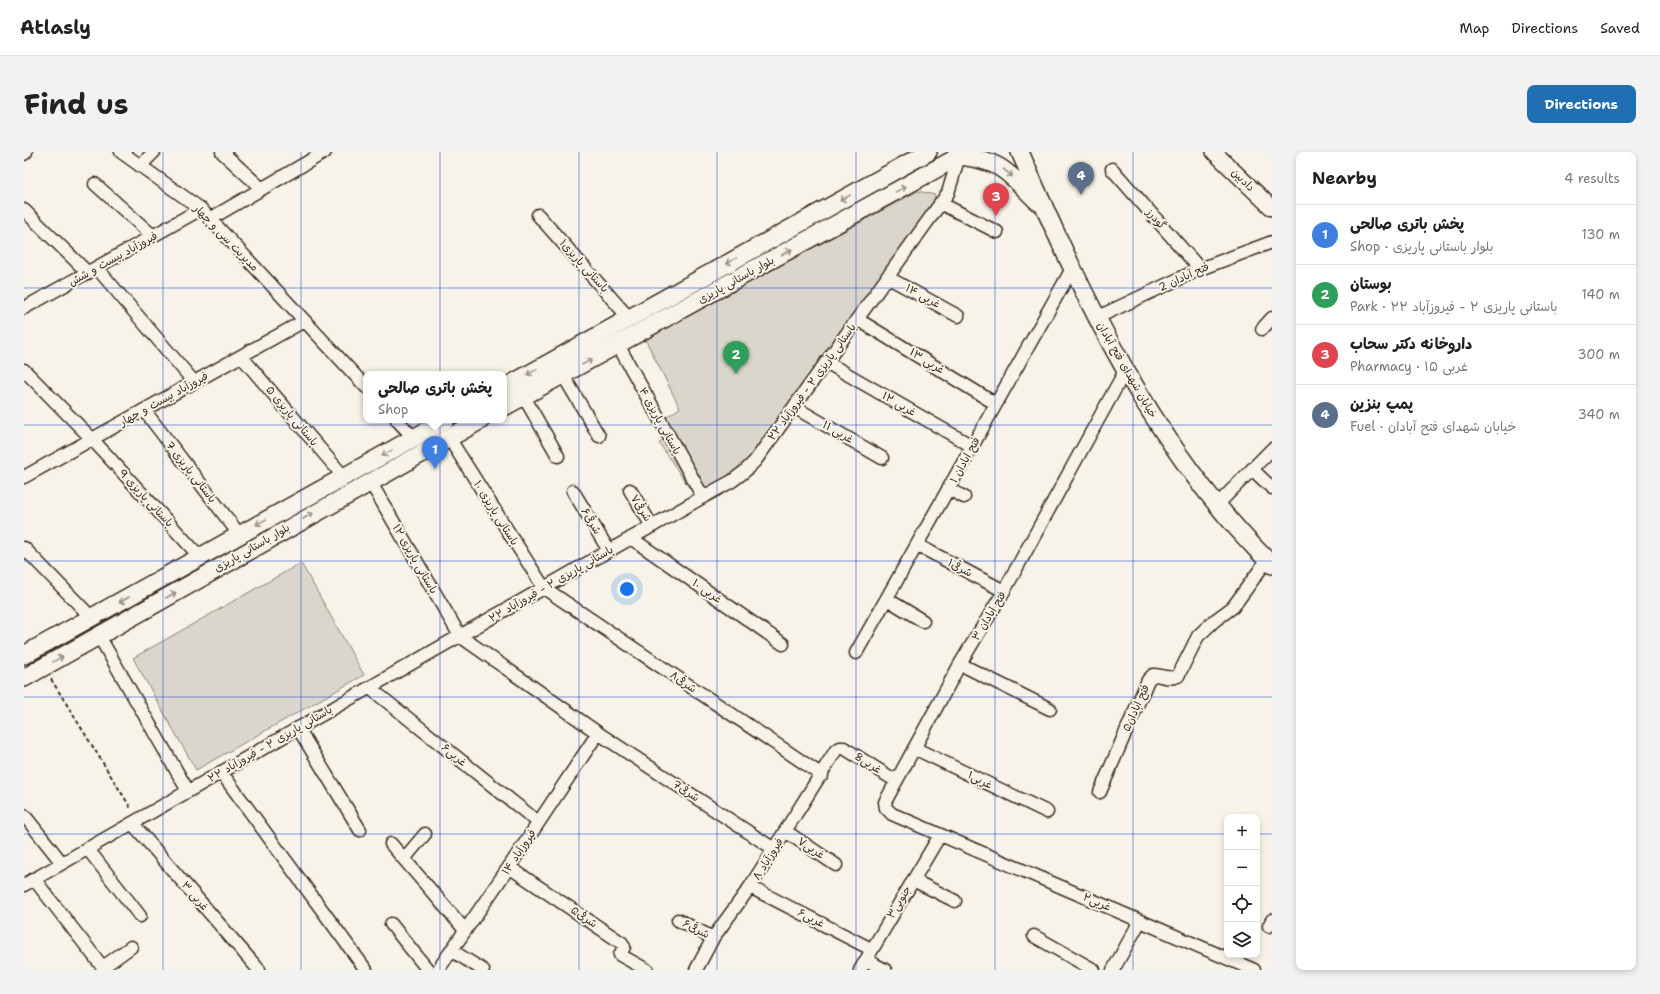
<!DOCTYPE html>
<meta charset="utf-8">
<style>
:root{--surface:#fff;--page:#f2f2f2;--text:#222;--muted:#767676;--line:#e0e0e0;--accent:#1f6fb2}
body{margin:0;font-family:"Shantell Sans","Playpen Sans Arabic",sans-serif;background:var(--page);color:var(--text)}
.controls{position:absolute;right:12px;bottom:12px;display:grid;overflow:hidden;border-radius:8px;box-shadow:0 2px 6px #0003}
.controls button{width:36px;height:36px;display:grid;place-items:center;padding:0;border:0;border-bottom:1px solid var(--line);background:var(--surface);color:var(--text);font:20px sans-serif}
.you{position:absolute;left:603px;top:437px;width:14px;height:14px;margin:-10px;border:3px solid #fff;border-radius:50%;background:#1a73e8;box-shadow:0 0 0 6px #1a73e833}
.badge{display:grid;place-items:center;width:26px;height:26px;border-radius:50%;background:var(--accent);color:#fff;font-size:13px;font-weight:700}
.pin{position:absolute;translate:-50% -33px;filter:drop-shadow(0 1px 2px #0008)}
.pin::after{content:'';position:absolute;top:21px;width:14px;height:12px;background:inherit;clip-path:polygon(0 0,100% 0,50% 100%)}
.popup{position:absolute;left:339px;top:219px;width:144px;height:52px;box-sizing:border-box;display:grid;place-content:center;border-radius:8px;background:var(--surface);filter:drop-shadow(0 1px 3px #0005);font-size:13px;white-space:nowrap;color:var(--muted)}
.popup b{font-size:15px;color:var(--text)}
.popup::after{content:'';position:absolute;left:50%;top:100%;margin-left:-8px;border:8px solid transparent;border-top-color:var(--surface)}
.list{margin:0;padding:0;list-style:none}
h2{display:flex;justify-content:space-between;align-items:center;height:52px;margin:0;padding:0 16px;font-size:17px}
h2 small{font-size:13px;font-weight:400;color:var(--muted)}
.list li{display:grid;grid-template-columns:26px 1fr auto;gap:12px;align-items:center;box-sizing:border-box;height:60px;padding:0 16px;border-top:1px solid var(--line)}
.list b{display:block;font-size:15px;white-space:nowrap}
.list p{margin:0;font-size:13px;white-space:nowrap;color:var(--muted)}
.list em{font-size:13px;font-style:normal;color:var(--muted)}
.icon{flex:none;width:22px;height:22px;fill:none;stroke:currentColor;stroke-width:2;stroke-linecap:round;stroke-linejoin:round}
.map{position:relative;flex:none;width:1248px;height:818px;overflow:hidden;border-radius:8px}
header{display:flex;align-items:center;gap:24px;box-sizing:border-box;height:56px;padding:0 20px;background:var(--surface);border-bottom:1px solid var(--line)}
header strong{font-size:19px}
nav{display:flex;gap:22px;margin-inline-start:auto;font-size:14px}
.intro{display:flex;align-items:center;justify-content:space-between;box-sizing:border-box;height:96px;padding:0 24px}
h1{margin:0;font-size:28px}
.button{padding:10px 18px;border-radius:8px;background:var(--accent);color:#fff;font-size:14px;font-weight:700}
main{display:flex;gap:24px;padding:0 24px}
aside{flex:1;background:var(--surface);border-radius:8px;box-shadow:0 2px 6px #0003}
.map>svg:first-child{display:block}
.green{fill:#dbd6cb;stroke:#8b8074}
.lines{fill:none;stroke-linecap:round;stroke-linejoin:round}
.minor-casing{stroke:#3b2a1e;stroke-width:15}
.tertiary-casing{stroke:#3b2a1e;stroke-width:18}
.secondary-casing{stroke:#3b2a1e;stroke-width:20}
.path{stroke:#3b2a1e;stroke-width:2;stroke-dasharray:4 3;stroke-linecap:butt}
.minor{stroke:#f7f3e8;stroke-width:12}
.tertiary{stroke:#f7f3e8;stroke-width:15}
.secondary{stroke:#f7f3e8;stroke-width:17}
.oneway{stroke:#998e83}
.grid{fill:none;stroke:#1d4ed8;stroke-width:1;stroke-opacity:0.55}
.labels{text-anchor:middle;dominant-baseline:central;stroke-width:4;stroke-linejoin:round;paint-order:stroke}
.street-label{font-size:11px;fill:#3b2a1e;stroke:#f7f3e8}
</style>
<header>
<strong>Atlasly</strong>
<nav><a>Map</a><a>Directions</a><a>Saved</a></nav>
</header>
<div class="intro"><h1>Find us</h1><a class="button">Directions</a></div>
<main>
<div class="map">
<svg width="1248" height="818" viewBox="0 0 1248 818">
<rect width="100%" height="100%" fill="#f7f3e8"/>
<filter id="ink" filterUnits="userSpaceOnUse"><feTurbulence type="fractalNoise" baseFrequency=".025" numOctaves="2"/><feDisplacementMap in="SourceGraphic" scale="8" xChannelSelector="R" yChannelSelector="G"/><feConvolveMatrix kernelMatrix="1 2 1 2 8 2 1 2 1" color-interpolation-filters="sRGB"/></filter>
<g filter="url(#ink)">
<!-- green -->
<path class="green" d="M 894,39 L 911,43 L 910,51 L 725,305 C 709,322 691,333 671,344 L 635,291 L 646,283 L 637,268 L 656,256 L 621,187 Z
M 277,411 L 340,523 L 172,618 L 109,506 Z"/>
<g class="lines">
<!-- minor casing -->
<g class="minor-casing">
<path id="minor" d="M 97,0 L 177,57 L 342,235
M 198,0 L 238,37
M 0,2 L 2,0
M 116,14 L 130,0
M 1088,17 L 1176,117
M 71,32 L 129,84
M 916,51 L 973,80
M 0,58 L 64,121
M 514,63 L 605,166
M 186,67 L 301,0
M 73,116 L 170,230
M 863,125 L 934,164
M 0,156 L 177,57
M 1074,165 L 1176,117 L 1248,90
M 833,167 L 972,252
M 1238,177 L 1248,166
M 594,193 L 679,345
M 217,204 L 320,325
M 802,210 L 948,294
M 0,218 L 68,287 L 176,405
M 1101,219 L 980,439 L 936,512 L 861,650 L 862,656 L 868,662 L 1230,818
M 539,223 L 575,284
M 500,245 L 534,304
M 770,255 L 858,306
M 120,258 L 215,382
M 373,268 L 390,286
M 425,286 L 520,436 L 798,623
M 1228,317 L 1248,336
M 0,325 L 280,169
M 347,331 L 436,484 L 574,581 L 750,697
M 924,337 L 940,345
M 606,338 L 628,374
M 549,339 L 585,399
M 1193,353 L 1248,297
M 607,386 L 759,492
M 893,393 L 980,439
M 0,396 L 68,466
M 863,447 L 899,469
M 75,484 L 164,639
M 832,501 L 1049,115
M 936,512 L 1026,557
M 346,536 L 514,670
M 274,576 L 336,678
M 890,596 L 1023,660
M 197,620 L 342,818
M 1076,640 L 1124,528 L 1129,523 C 1138,523 1145,528 1154,524 L 1174,484 L 1190,469 L 1209,455 L 1243,408
M 0,663 L 38,711
M 108,671 L 235,818
M 761,679 L 812,713
M 367,692 L 441,778
M 63,696 L 116,764
M 380,707 L 401,682
M 485,715 L 598,791 L 600,795 L 596,803 L 623,818
M 10,727 L 81,818
M 889,728 L 931,749
M 0,733 L 679,345 L 708,329 L 720,320 L 731,309 L 924,41 L 935,4
M 726,735 L 847,797
M 654,768 L 689,786
M 367,772 L 404,818
M 1245,774 L 1248,768
M 1010,784 L 1070,818
M 427,798 L 459,818
M 842,808 L 861,818
M 79,815 L 107,795
M 414,818 L 485,715 L 574,581
M 672,818 L 689,786 L 726,735 L 812,598 L 816,596 L 820,596 L 872,629
M 836,818 L 916,683
M 1089,818 L 1116,769"/>
</g>
<!-- tertiary casing -->
<g class="tertiary-casing">
<path id="tertiary" d="M 1190,0 L 1248,56"/>
</g>
<!-- secondary casing -->
<g class="secondary-casing">
<path id="secondary" d="M 933,0 L 935,4 C 978,8 985,22 1014,50
M 996,0 C 1060,148 1131,299 1248,413
M 480,236 L 904,0
M 480,255 L 943,0
M 0,503 L 422,268
M 0,526 L 457,268"/>
</g>
<!-- path -->
<path class="path" d="M 27,527 L 108,658"/>
<!-- minor -->
<use href="#minor" class="minor"/>
<!-- tertiary -->
<use href="#tertiary" class="tertiary"/>
<!-- secondary -->
<use href="#secondary" class="secondary"/>
</g>
<!-- one-way arrows -->
<defs><path id="oneway-shaft" d="M-6 0H5M1.5-3L5.5 0L1.5 3" fill="none" stroke-width="1.6" stroke-linecap="round" stroke-linejoin="round"/></defs>
<g class="oneway">
<use href="#oneway-shaft" transform="translate(984 21) rotate(40)"/>
<use href="#oneway-shaft" transform="translate(877 37) rotate(-29)"/>
<use href="#oneway-shaft" transform="translate(821 46) rotate(151)"/>
<use href="#oneway-shaft" transform="translate(763 100) rotate(-29)"/>
<use href="#oneway-shaft" transform="translate(707 109) rotate(151)"/>
<use href="#oneway-shaft" transform="translate(563 210) rotate(-29)"/>
<use href="#oneway-shaft" transform="translate(508 220) rotate(151)"/>
<use href="#oneway-shaft" transform="translate(363 301) rotate(151)"/>
<use href="#oneway-shaft" transform="translate(284 364) rotate(-30)"/>
<use href="#oneway-shaft" transform="translate(237 370) rotate(151)"/>
<use href="#oneway-shaft" transform="translate(147 443) rotate(-30)"/>
<use href="#oneway-shaft" transform="translate(100 448) rotate(150)"/>
<use href="#oneway-shaft" transform="translate(34 507) rotate(-29)"/>
</g>
</g>
<!-- grid -->
<path class="grid" d="M 139,0 L 139,818M 277,0 L 277,818M 416,0 L 416,818M 555,0 L 555,818M 693,0 L 693,818M 832,0 L 832,818M 971,0 L 971,818M 1109,0 L 1109,818M 0,136 L 1248,136M 0,273 L 1248,273M 0,409 L 1248,409M 0,545 L 1248,545M 0,682 L 1203,682M 1233,682 L 1248,682"/>
<g class="labels">
<!-- street labels -->
<g class="street-label">
<text transform="translate(1219 28) rotate(44)">دادبین</text>
<text transform="translate(1132 67) rotate(49)">گودرز</text>
<text transform="translate(202 86) rotate(46)">مدیریت سی و چهار</text>
<text transform="translate(89 107) rotate(-29)">فیروزآباد بیست و شش</text>
<text transform="translate(560 114) rotate(48)">باستانی پاریزی۱</text>
<text transform="translate(1160 125) rotate(-24)">فتح آبادان 2</text>
<text transform="translate(712 128) rotate(-29)">بلوار باستانی پاریزی</text>
<text transform="translate(899 144) rotate(29)">غربی ۱۴</text>
<text transform="translate(903 209) rotate(31)">غربی ۱۳</text>
<text transform="translate(1103 218) rotate(60)">خیابان شهدای فتح آبادان</text>
<text transform="translate(788 230) rotate(-54)">باستانی پاریزی ۲ - فیروزآباد ۲۲</text>
<text transform="translate(140 247) rotate(-29)">فیروزآباد بیست و چهار</text>
<text transform="translate(875 252) rotate(30)">غربی ۱۲</text>
<text transform="translate(268 264) rotate(50)">باستانی پاریزی ۵</text>
<text transform="translate(636 269) rotate(61)">باستانی پاریزی ۴</text>
<text transform="translate(814 280) rotate(30)">غربی ۱۱</text>
<text transform="translate(941 308) rotate(-61)">فتح ابادان ۱</text>
<text transform="translate(167 320) rotate(52)">باستانی پاریزی 7</text>
<text transform="translate(122 346) rotate(47)">باستانی پاریزی 9</text>
<text transform="translate(617 356) rotate(58)">شرقی۷</text>
<text transform="translate(472 361) rotate(58)">باستانی پاریزی ۱۰</text>
<text transform="translate(567 369) rotate(59)">شرقی۶</text>
<text transform="translate(228 396) rotate(-30)">بلوار باستانی پاریزی</text>
<text transform="translate(391 407) rotate(60)">باستانی پاریزی ۱۲</text>
<text transform="translate(936 416) rotate(28)">شرقی۱</text>
<text transform="translate(527 432) rotate(-30)">باستانی پاریزی ۲ - فیروزآباد ۲۲</text>
<text transform="translate(683 439) rotate(35)">غربی ۱۰</text>
<text transform="translate(965 464) rotate(-59)">فتح ابادان ۳</text>
<text transform="translate(659 530) rotate(34)">شرقی۸</text>
<text transform="translate(1112 556) rotate(-66)">فتح ابادان۵</text>
<text transform="translate(246 592) rotate(-30)">باستانی پاریزی ۲ - فیروزآباد ۲۲</text>
<text transform="translate(430 603) rotate(39)">غربی۶</text>
<text transform="translate(844 611) rotate(32)">غربی8</text>
<text transform="translate(956 628) rotate(26)">غربی۱</text>
<text transform="translate(662 639) rotate(33)">شرقی7</text>
<text transform="translate(787 696) rotate(33)">غربی۷</text>
<text transform="translate(495 700) rotate(-56)">فیروزآباد ۱۴</text>
<text transform="translate(744 707) rotate(-58)">فیروزآباد ۸</text>
<text transform="translate(171 744) rotate(49)">غربی ۳</text>
<text transform="translate(875 750) rotate(-59)">جنوبی۳</text>
<text transform="translate(1073 750) rotate(23)">غربی۲</text>
<text transform="translate(560 765) rotate(34)">شرقی۵</text>
<text transform="translate(787 766) rotate(27)">غربی۶</text>
<text transform="translate(672 777) rotate(27)">شرقی۶</text>
</g>
</g>
</svg>
<div class="controls">
<button>+</button>
<button>−</button>
<button><svg class="icon" aria-label="locate" viewBox="0 0 24 24"><circle cx="12" cy="12" r="6"/><path d="M12 2v4M12 18v4M2 12h4M18 12h4"/></svg></button>
<button><svg class="icon" aria-label="layers" viewBox="0 0 24 24"><path d="M12 4l9 5-9 5-9-5zM3 14l9 5 9-5"/></svg></button>
</div>
<div class="you"></div>
<div class="pin badge" style="left:411px;top:317px;background:#3f7fe0">1</div>
<div class="popup"><b>پخش باتری صالحی</b>Shop</div>
<div class="pin badge" style="left:712px;top:222px;background:#2e9e5b">2</div>
<div class="pin badge" style="left:972px;top:64px;background:#e0444e">3</div>
<div class="pin badge" style="left:1057px;top:43px;background:#5c6f8a">4</div>
</div>
<aside>
<h2>Nearby<small>4 results</small></h2>
<ul class="list">
<li><span class="badge" style="background:#3f7fe0">1</span><div><b>پخش باتری صالحی</b><p>Shop · بلوار باستانی پاریزی</p></div><em>130 m</em></li>
<li><span class="badge" style="background:#2e9e5b">2</span><div><b>بوستان</b><p>Park · باستانی پاریزی ۲ - فیروزآباد ۲۲</p></div><em>140 m</em></li>
<li><span class="badge" style="background:#e0444e">3</span><div><b>داروخانه دکتر سحاب</b><p>Pharmacy · غربی ۱۵</p></div><em>300 m</em></li>
<li><span class="badge" style="background:#5c6f8a">4</span><div><b>پمپ بنزین</b><p>Fuel · خیابان شهدای فتح آبادان</p></div><em>340 m</em></li>
</ul>
</aside>
</main>
